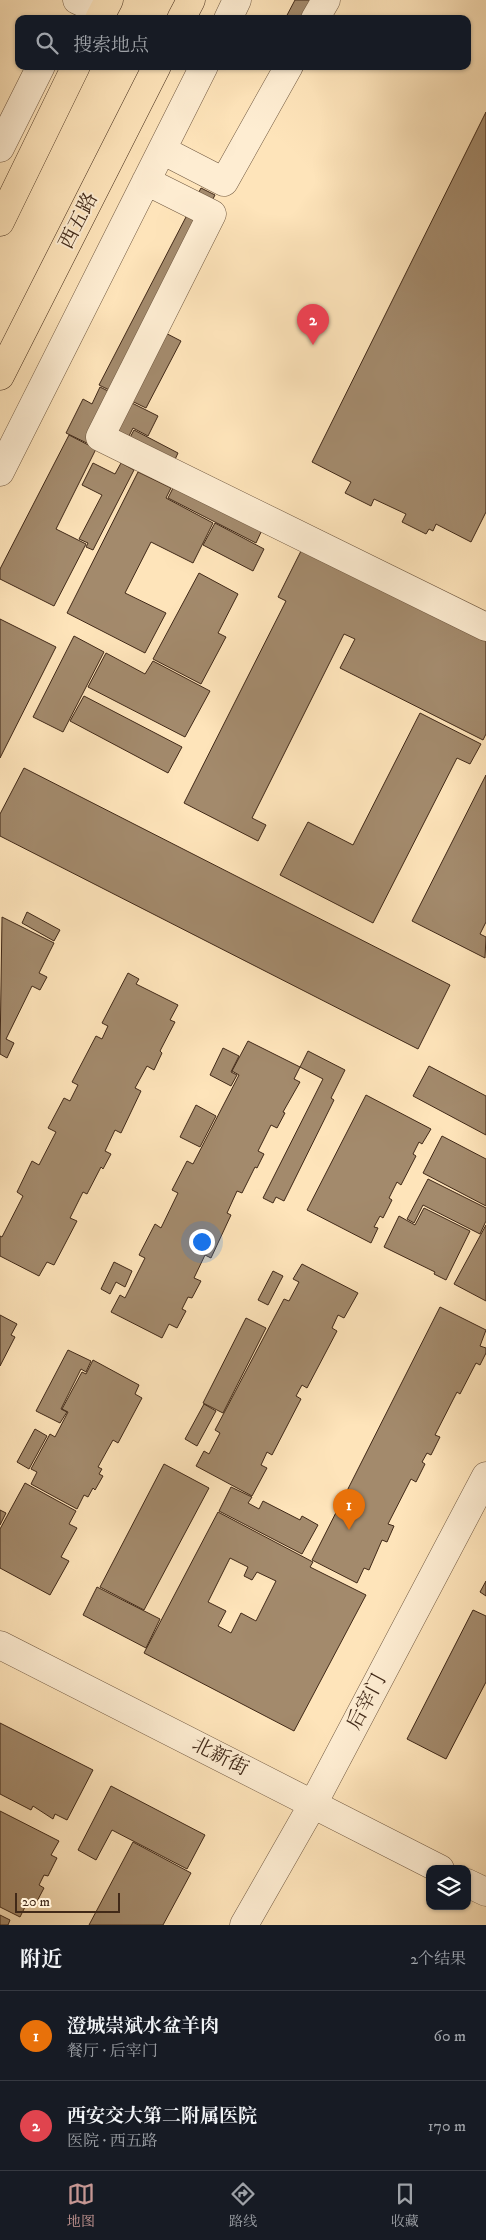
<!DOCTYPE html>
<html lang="zh">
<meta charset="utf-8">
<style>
:root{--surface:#171b24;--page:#20242c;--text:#f1f3f6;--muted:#9ea1a6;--line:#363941;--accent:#c59692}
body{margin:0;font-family:"IM FELL DW Pica","Noto Serif SC",serif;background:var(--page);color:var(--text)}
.controls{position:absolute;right:15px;bottom:15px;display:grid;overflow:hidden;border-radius:10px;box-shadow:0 1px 4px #0004}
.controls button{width:45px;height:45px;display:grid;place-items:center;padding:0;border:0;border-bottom:1px solid var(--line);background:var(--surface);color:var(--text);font:25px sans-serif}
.scale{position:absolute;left:15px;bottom:12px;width:105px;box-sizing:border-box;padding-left:5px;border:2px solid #412918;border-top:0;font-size:14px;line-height:18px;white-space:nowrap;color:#412918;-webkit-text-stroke:4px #feedd2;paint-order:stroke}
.you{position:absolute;left:201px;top:1241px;width:18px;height:18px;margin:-12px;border:4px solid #fff;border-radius:50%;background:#1a73e8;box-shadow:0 0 0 8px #1a73e833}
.badge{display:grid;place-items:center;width:32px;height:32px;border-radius:50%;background:var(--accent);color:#fff;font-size:16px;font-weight:700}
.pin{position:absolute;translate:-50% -41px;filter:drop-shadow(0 1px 2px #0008)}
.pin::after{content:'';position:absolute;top:26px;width:18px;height:15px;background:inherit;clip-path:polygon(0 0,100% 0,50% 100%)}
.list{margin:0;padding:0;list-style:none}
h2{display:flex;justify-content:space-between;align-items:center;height:65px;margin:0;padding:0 20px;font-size:21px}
h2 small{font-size:16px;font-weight:400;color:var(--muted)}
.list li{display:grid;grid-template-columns:32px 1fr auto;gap:15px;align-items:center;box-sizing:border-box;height:90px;padding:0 20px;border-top:1px solid var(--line)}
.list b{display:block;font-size:19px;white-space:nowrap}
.list p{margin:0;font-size:16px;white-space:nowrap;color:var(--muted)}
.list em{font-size:16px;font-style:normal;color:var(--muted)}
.icon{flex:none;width:28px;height:28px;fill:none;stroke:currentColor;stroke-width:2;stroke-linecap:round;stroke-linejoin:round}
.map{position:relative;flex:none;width:486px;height:1925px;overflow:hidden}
.search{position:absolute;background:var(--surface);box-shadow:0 1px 4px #0004;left:15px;right:15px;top:15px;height:55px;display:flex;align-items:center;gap:12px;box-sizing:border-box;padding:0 18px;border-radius:10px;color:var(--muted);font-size:19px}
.sheet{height:245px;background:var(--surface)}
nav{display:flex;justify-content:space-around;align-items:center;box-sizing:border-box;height:70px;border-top:1px solid var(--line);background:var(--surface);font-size:14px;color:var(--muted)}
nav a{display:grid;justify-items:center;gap:2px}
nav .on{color:var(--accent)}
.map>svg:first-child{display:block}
.building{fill:#a38a6c;stroke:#412918;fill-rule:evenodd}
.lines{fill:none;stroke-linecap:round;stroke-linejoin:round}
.minor-casing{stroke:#705840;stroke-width:29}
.major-casing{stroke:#412918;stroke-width:29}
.minor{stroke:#feedd2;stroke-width:28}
.major{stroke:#fee4ba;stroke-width:28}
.labels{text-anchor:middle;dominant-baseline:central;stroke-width:4;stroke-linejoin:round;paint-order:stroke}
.street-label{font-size:20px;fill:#412918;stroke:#feedd2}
</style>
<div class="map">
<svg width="486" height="1925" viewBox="0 0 486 1925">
<rect width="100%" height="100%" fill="#fee4ba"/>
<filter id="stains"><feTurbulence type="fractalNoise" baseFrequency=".004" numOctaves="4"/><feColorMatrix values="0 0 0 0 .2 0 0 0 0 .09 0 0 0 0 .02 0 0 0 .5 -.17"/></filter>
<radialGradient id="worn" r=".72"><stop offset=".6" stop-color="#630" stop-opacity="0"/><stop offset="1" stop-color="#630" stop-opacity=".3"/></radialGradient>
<!-- building -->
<path class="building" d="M 295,0 L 313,0 L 304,19 L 285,19 Z
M 486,112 L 486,512 L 471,542 L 436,524 L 433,531 L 429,529 L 426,534 L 402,522 L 406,514 L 374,499 L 371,506 L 345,493 L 351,482 L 312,462 Z
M 201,188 L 215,195 L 148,324 L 181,341 L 146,408 L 99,385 Z
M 100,387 L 158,416 L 148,436 L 133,428 L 118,458 L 66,433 L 83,399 L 92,404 Z
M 134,430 L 178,453 L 172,466 L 262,530 L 256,543 L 168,498 L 173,488 L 118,460 Z
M 69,435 L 96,449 L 56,529 L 86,544 L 54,606 L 0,579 L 0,569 Z
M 93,463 L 115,474 L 121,463 L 134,470 L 93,550 L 86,547 L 88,543 L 79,539 L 102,495 L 82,485 Z
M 138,472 L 171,488 L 166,498 L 213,523 L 193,563 L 151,542 L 125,593 L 166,613 L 145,653 L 67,613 Z
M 215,523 L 264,549 L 253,571 L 203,545 Z
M 310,533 L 486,621 L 486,734 L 483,740 L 340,668 L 355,639 L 344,634 L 252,818 L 266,825 L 258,841 L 184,803 L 286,601 L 278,597 Z
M 199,573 L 238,594 L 218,633 L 226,637 L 201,684 L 153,659 Z
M 0,619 L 56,647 L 0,758 Z
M 74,636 L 104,652 L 63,732 L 33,717 Z
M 106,653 L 145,674 L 153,661 L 210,691 L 185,737 L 88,687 Z
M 84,696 L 182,747 L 168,773 L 70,721 Z
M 420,713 L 481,744 L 470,764 L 457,758 L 373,923 L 280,875 L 308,822 L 353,845 Z
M 24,768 L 450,985 L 418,1049 L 0,836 L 0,814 Z
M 486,775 L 486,922 L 480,934 L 486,937 L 485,958 L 412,921 Z
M 27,912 L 60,930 L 54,941 L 22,923 Z
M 2,917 L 54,943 L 39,973 L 47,977 L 40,990 L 32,986 L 6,1039 L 14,1043 L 7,1058 L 0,1054 Z
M 128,973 L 139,979 L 136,984 L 178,1005 L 170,1020 L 175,1022 L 160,1051 L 162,1053 L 154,1070 L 147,1066 L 135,1088 L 141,1091 L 121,1133 L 115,1130 L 105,1151 L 111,1154 L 103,1169 L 101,1167 L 87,1194 L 83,1192 L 70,1218 L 77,1221 L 54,1265 L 47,1262 L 39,1276 L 0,1256 L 0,1236 L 2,1237 L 23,1196 L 17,1192 L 32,1161 L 39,1165 L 56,1132 L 48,1128 L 64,1098 L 70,1101 L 78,1085 L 72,1082 L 96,1036 L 102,1039 L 108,1026 L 102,1023 Z
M 248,1041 L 300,1067 L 294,1079 L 300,1082 L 283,1112 L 285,1113 L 277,1128 L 271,1125 L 258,1151 L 264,1154 L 257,1168 L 255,1167 L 242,1193 L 237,1191 L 227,1213 L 231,1215 L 211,1258 L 205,1255 L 194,1278 L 201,1281 L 192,1298 L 188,1297 L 182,1309 L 186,1311 L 177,1328 L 169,1324 L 162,1338 L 111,1312 L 120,1295 L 125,1298 L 145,1258 L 139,1255 L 155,1224 L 161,1228 L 178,1193 L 172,1190 L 187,1161 L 193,1164 L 239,1075 L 232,1071 Z
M 223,1048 L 239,1056 L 231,1072 L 237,1075 L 231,1086 L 210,1075 Z
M 308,1051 L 345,1070 L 331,1098 L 334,1100 L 284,1201 L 276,1197 L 273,1203 L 263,1198 L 323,1079 L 300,1067 Z
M 429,1066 L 486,1096 L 486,1135 L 413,1096 Z
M 366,1095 L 431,1129 L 422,1144 L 419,1142 L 413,1154 L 416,1156 L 401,1185 L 397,1182 L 389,1198 L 392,1200 L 383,1218 L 380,1216 L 374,1227 L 378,1228 L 371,1243 L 307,1210 Z
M 196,1105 L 216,1116 L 200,1147 L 180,1137 Z
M 442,1136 L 486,1159 L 486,1206 L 423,1173 Z
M 428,1179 L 486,1208 L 486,1221 L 480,1234 L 423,1205 L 414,1223 L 407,1219 Z
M 424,1208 L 470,1231 L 446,1280 L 434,1274 L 435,1272 L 384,1247 L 399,1216 L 415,1225 Z
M 486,1225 L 486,1301 L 454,1284 Z
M 114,1262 L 132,1271 L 125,1287 L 116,1282 L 110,1294 L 101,1289 Z
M 302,1264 L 358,1293 L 344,1318 L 338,1315 L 332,1328 L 337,1331 L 307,1388 L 302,1385 L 296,1396 L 301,1399 L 272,1455 L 267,1452 L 261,1465 L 267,1468 L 252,1496 L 196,1466 L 204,1451 L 209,1454 L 220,1433 L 215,1430 L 284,1299 L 289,1301 L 299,1282 L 293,1279 Z
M 273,1271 L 283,1276 L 268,1305 L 258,1300 Z
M 440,1307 L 486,1330 L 480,1346 L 486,1348 L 486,1353 L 480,1365 L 476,1363 L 460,1394 L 457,1392 L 435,1435 L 440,1437 L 431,1455 L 427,1453 L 422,1462 L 425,1464 L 416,1482 L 411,1479 L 388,1524 L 394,1526 L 387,1542 L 382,1540 L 369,1570 L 364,1568 L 357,1583 L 312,1560 Z
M 0,1315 L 17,1324 L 11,1335 L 15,1337 L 0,1366 Z
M 246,1318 L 266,1328 L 223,1413 L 203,1403 Z
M 68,1350 L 91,1361 L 86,1372 L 81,1369 L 61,1409 L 67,1412 L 60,1423 L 36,1411 Z
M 93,1360 L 139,1385 L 135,1394 L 142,1398 L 118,1443 L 113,1440 L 98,1467 L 102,1469 L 99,1474 L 103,1476 L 95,1490 L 93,1488 L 88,1497 L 84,1495 L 77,1509 L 31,1484 L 37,1472 L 31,1469 L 50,1434 L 55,1437 L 68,1412 L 62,1409 L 82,1372 L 86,1374 Z
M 204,1404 L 216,1411 L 197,1446 L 185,1439 Z
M 35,1429 L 47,1436 L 29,1469 L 17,1462 Z
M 164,1464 L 209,1488 L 144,1610 L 100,1587 Z
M 25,1483 L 76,1511 L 69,1524 L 77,1528 L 61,1557 L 69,1561 L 50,1595 L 0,1568 L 0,1529 Z
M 231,1487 L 252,1497 L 248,1503 L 259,1509 L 263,1501 L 300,1520 L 302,1516 L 318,1525 L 302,1554 L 219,1511 Z
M 0,1510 L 6,1513 L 0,1525 Z
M 218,1512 L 313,1562 L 310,1567 L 366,1595 L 294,1731 L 144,1653 ZM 230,1558 L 248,1567 L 244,1576 L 252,1580 L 257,1572 L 276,1581 L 256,1621 L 241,1613 L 231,1633 L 218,1626 L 226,1611 L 208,1602 Z
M 486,1581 L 486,1596 L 480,1592 Z
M 97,1587 L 160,1619 L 146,1648 L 83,1615 Z
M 473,1610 L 486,1616 L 486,1682 L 446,1759 L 407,1739 Z
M 0,1723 L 93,1770 L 67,1820 L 55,1814 L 53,1819 L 33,1806 L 31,1810 L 0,1794 Z
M 111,1786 L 205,1835 L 187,1869 L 112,1830 L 96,1860 L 78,1850 Z
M 0,1811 L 59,1841 L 51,1855 L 57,1858 L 48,1876 L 44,1875 L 39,1885 L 44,1888 L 34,1907 L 27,1903 L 20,1917 L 0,1907 Z
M 133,1842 L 191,1873 L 163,1925 L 89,1925 Z
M 0,1915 L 10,1920 L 8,1925 L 0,1925 Z"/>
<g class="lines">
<!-- minor casing -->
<g class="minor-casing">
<path id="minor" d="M 77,0 L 102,12
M 228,19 L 237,0
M 315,19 L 326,0
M 0,148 L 41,66
M 162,150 L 224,182 L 289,66
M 146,181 L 212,214 L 100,437 L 486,627
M 0,472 L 204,66
M 0,1645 L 440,1869
M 467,1883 L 486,1892
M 244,1925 L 313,1804 L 486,1476"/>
</g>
<!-- major casing -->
<g class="major-casing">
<path id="major" d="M 99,19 L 109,0
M 181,19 L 191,0
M 0,222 L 76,66
M 0,376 L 157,66"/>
</g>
<!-- minor -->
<use href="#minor" class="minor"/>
<!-- major -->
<use href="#major" class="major"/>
</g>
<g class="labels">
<!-- street labels -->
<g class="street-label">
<text transform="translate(79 221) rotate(-63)">西五路</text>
<text transform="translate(367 1702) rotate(-62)">后宰门</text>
<text transform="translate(220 1757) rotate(27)">北新街</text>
</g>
</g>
<rect width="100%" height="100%" filter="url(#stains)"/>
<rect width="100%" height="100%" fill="url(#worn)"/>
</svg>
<div class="controls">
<button><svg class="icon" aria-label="layers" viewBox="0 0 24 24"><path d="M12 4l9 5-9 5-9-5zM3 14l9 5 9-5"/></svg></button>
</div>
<div class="scale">20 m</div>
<div class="you"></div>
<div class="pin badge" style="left:349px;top:1530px;background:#e8710a">1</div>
<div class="pin badge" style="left:313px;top:345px;background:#e0444e">2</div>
<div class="search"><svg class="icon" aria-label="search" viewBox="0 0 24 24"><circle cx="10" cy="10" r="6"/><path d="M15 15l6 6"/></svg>搜索地点</div>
</div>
<section class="sheet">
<h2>附近<small>2个结果</small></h2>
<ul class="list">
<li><span class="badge" style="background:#e8710a">1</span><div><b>澄城崇斌水盆羊肉</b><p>餐厅 · 后宰门</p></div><em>60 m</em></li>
<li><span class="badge" style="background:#e0444e">2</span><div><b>西安交大第二附属医院</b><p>医院 · 西五路</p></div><em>170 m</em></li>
</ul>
</section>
<nav>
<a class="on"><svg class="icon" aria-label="map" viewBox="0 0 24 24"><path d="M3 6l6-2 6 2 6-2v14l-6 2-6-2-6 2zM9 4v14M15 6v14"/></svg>地图</a>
<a><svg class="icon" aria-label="directions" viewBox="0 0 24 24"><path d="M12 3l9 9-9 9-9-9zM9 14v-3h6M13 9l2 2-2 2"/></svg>路线</a>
<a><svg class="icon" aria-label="saved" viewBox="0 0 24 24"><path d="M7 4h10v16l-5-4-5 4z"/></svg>收藏</a>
</nav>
